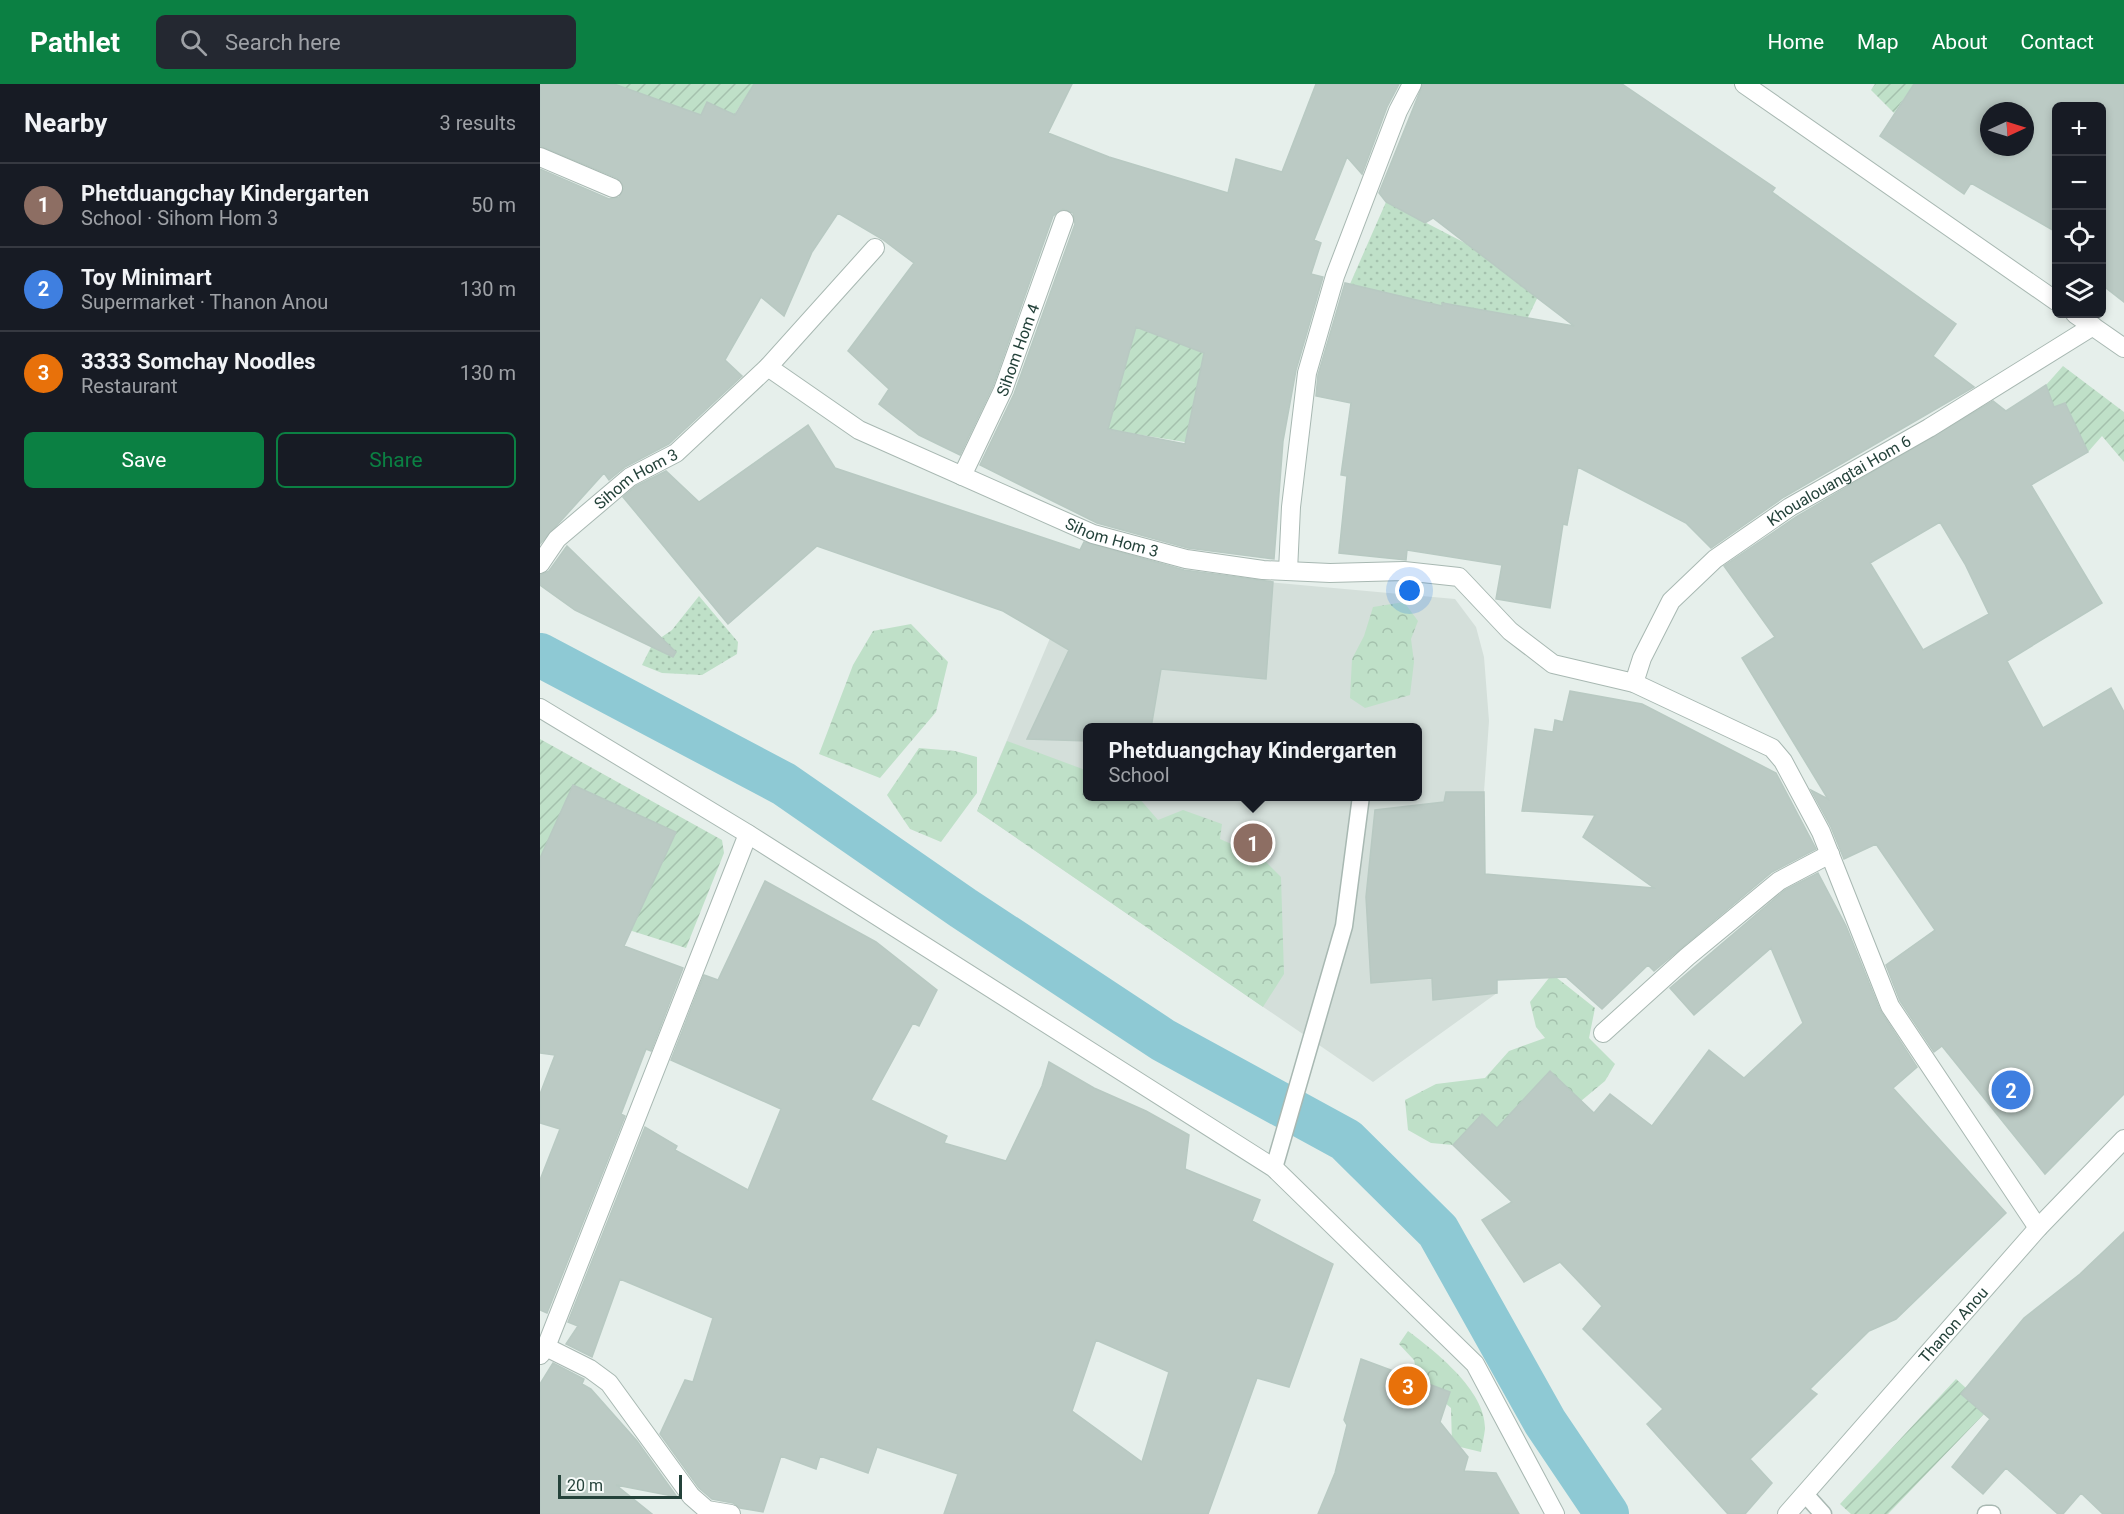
<!DOCTYPE html>
<meta charset="utf-8">
<style>
:root{--surface:#171b24;--page:#242831;--text:#f1f3f6;--muted:#9ea1a6;--line:#363941;--accent:#0b8043}
body{margin:0;font-family:Roboto,sans-serif;background:var(--page);color:var(--text)}
.controls{position:absolute;right:18px;top:18px;display:grid;overflow:hidden;border-radius:9px;box-shadow:0 3px 9px #0003}
.controls button{width:54px;height:54px;display:grid;place-items:center;padding:0;border:0;border-bottom:2px solid var(--line);background:var(--surface);color:var(--text);font:30px sans-serif}
.compass{position:absolute;left:1440px;top:18px;width:54px;height:54px;border-radius:50%;background:var(--surface);box-shadow:0 3px 9px #0003;rotate:86deg}
.scale{position:absolute;left:18px;bottom:15px;width:124px;box-sizing:border-box;padding-left:6px;border:3px solid #24423a;border-top:0;font-size:16px;line-height:21px;white-space:nowrap;color:#24423a;-webkit-text-stroke:4px #f7fbf9;paint-order:stroke}
.you{position:absolute;left:870px;top:507px;width:21px;height:21px;margin:-15px;border:4px solid #fff;border-radius:50%;background:#1a73e8;box-shadow:0 0 0 9px #1a73e833}
.badge{display:grid;place-items:center;width:39px;height:39px;border-radius:50%;background:var(--accent);color:#fff;font-size:20px;font-weight:700}
.pin{position:absolute;translate:-50% -50%;border:3px solid #fff;box-shadow:0 2px 6px #0006}
.popup{position:absolute;left:543px;top:639px;width:339px;height:78px;box-sizing:border-box;display:grid;place-content:center;border-radius:9px;background:var(--surface);filter:drop-shadow(0 2px 4px #0005);font-size:20px;white-space:nowrap;color:var(--muted)}
.popup b{font-size:22px;color:var(--text)}
.popup::after{content:'';position:absolute;left:50%;top:100%;margin-left:-12px;border:12px solid transparent;border-top-color:var(--surface)}
.list{margin:0;padding:0;list-style:none}
h2{display:flex;justify-content:space-between;align-items:center;height:78px;margin:0;padding:0 24px;font-size:26px}
h2 small{font-size:20px;font-weight:400;color:var(--muted)}
.list li{display:grid;grid-template-columns:39px 1fr auto;gap:18px;align-items:center;box-sizing:border-box;height:84px;padding:0 24px;border-top:2px solid var(--line)}
.list b{display:block;font-size:22px;white-space:nowrap}
.list p{margin:0;font-size:20px;white-space:nowrap;color:var(--muted)}
.list em{font-size:20px;font-style:normal;color:var(--muted)}
.actions{display:flex;gap:12px;padding:18px 24px}
.actions a{flex:1;padding:14px 0;border:2px solid var(--accent);border-radius:9px;text-align:center;font-size:21px;color:var(--accent)}
.actions .main{background:var(--accent);color:#fff}
.icon{flex:none;width:33px;height:33px;fill:none;stroke:currentColor;stroke-width:2;stroke-linecap:round;stroke-linejoin:round}
.map{position:relative;flex:none;width:1584px;height:1430px;overflow:hidden}
header{display:flex;align-items:center;gap:36px;box-sizing:border-box;height:84px;padding:0 30px;background:var(--accent);color:#fff}
header strong{font-size:28px}
nav{display:flex;gap:33px;margin-inline-start:auto;font-size:21px}
.search{width:420px;height:54px;background:var(--page);display:flex;align-items:center;gap:15px;box-sizing:border-box;padding:0 21px;border-radius:9px;color:var(--muted);font-size:22px}
main{display:flex}
aside{flex:1;background:var(--surface)}
.map>svg:first-child{display:block}
.built{fill:#d4dfda;fill-rule:evenodd}
.grass{fill:url(#grass-dots)}
.forest{fill:url(#forest-crowns)}
.garden{fill:url(#garden-furrows)}
.lines{fill:none;stroke-linecap:round;stroke-linejoin:round}
.canal{stroke:#8ec9d4;stroke-width:44}
.building{fill:#bbcac4;stroke:#b8c9c2;stroke-width:1.5;fill-rule:evenodd}
.service-casing{stroke:#a8b8b2;stroke-width:19}
.minor-casing{stroke:#a8b8b2;stroke-width:20}
.tertiary-casing{stroke:#a8b8b2;stroke-width:20}
.service{stroke:#fff;stroke-width:16}
.minor{stroke:#fff;stroke-width:18}
.tertiary{stroke:#fff;stroke-width:18}
.labels{text-anchor:middle;dominant-baseline:central;stroke-width:6;stroke-linejoin:round;paint-order:stroke}
.street-label{font-size:16px;fill:#24423a;stroke:#f7fbf9}
</style>
<header>
<strong>Pathlet</strong>
<div class="search"><svg class="icon" aria-label="search" viewBox="0 0 24 24"><circle cx="10" cy="10" r="6"/><path d="M15 15l6 6"/></svg>Search here</div>
<nav><a>Home</a><a>Map</a><a>About</a><a>Contact</a></nav>
</header>
<main>
<aside>
<h2>Nearby<small>3 results</small></h2>
<ul class="list">
<li><span class="badge" style="background:#8d6e63">1</span><div><b>Phetduangchay Kindergarten</b><p>School · Sihom Hom 3</p></div><em>50 m</em></li>
<li><span class="badge" style="background:#3f7fe0">2</span><div><b>Toy Minimart</b><p>Supermarket · Thanon Anou</p></div><em>130 m</em></li>
<li><span class="badge" style="background:#e8710a">3</span><div><b>3333 Somchay Noodles</b><p>Restaurant</p></div><em>130 m</em></li>
</ul>
<div class="actions"><a class="main">Save</a><a>Share</a></div>
</aside>
<div class="map">
<svg width="1584" height="1430" viewBox="0 0 1584 1430">
<defs>
<pattern id="grass-dots" width="8" height="8" patternUnits="userSpaceOnUse" patternTransform="scale(1.5)"><rect width="8" height="8" fill="#bfe0c8"/><path d="M2 2h.1M6 6h.1" fill="none" stroke="#a4c1ad" stroke-width="1.8" stroke-linecap="round"/></pattern>
<pattern id="forest-crowns" width="20" height="18" patternUnits="userSpaceOnUse" patternTransform="scale(1.5)"><rect width="20" height="18" fill="#bfe0c8"/><path d="M2 6a3 3 0 1 1 6 0M12 15a3 3 0 1 1 6 0" fill="none" stroke="#a4c1ad"/></pattern>
<pattern id="garden-furrows" width="10" height="10" patternUnits="userSpaceOnUse" patternTransform="scale(1.5)"><rect width="10" height="10" fill="#bfe0c8"/><path d="M-1 1l2-2M0 10L10 0M9 11l2-2" fill="none" stroke="#a4c1ad"/></pattern>
</defs>
<rect width="100%" height="100%" fill="#e6efeb"/>
<!-- built -->
<path class="built" d="M 541,481 L 915,515 L 936,543 L 944,573 L 949,637 L 944,708 L 945,835 L 957,909 L 833,998 L 437,727 ZM 548,644 L 878,644 L 878,712 L 548,712 Z"/>
<!-- grass -->
<path class="grass" d="M 846,118 L 1004,200 L 981,248 L 902,220 L 901,227 L 858,212 L 810,200 Z
M 159,512 L 198,558 L 197,570 L 162,591 L 122,589 L 102,581 L 113,559 L 132,546 Z"/>
<!-- forest -->
<path class="forest" d="M 864,518 L 878,537 L 871,555 L 874,578 L 870,611 L 825,624 L 810,614 L 812,575 L 824,552 L 833,523 Z
M 371,540 L 408,578 L 396,628 L 340,694 L 279,670 L 313,581 L 333,547 Z
M 467,657 L 548,687 L 548,712 L 598,713 L 618,736 L 643,726 L 682,740 L 680,755 L 721,773 L 741,793 L 744,890 L 723,923 L 437,727 Z
M 379,664 L 415,667 L 437,673 L 437,709 L 401,758 L 370,745 L 347,711 Z
M 1012,890 L 1055,924 L 1049,954 L 1075,980 L 1065,997 L 1041,1017 L 1009,988 L 957,1044 L 942,1031 L 913,1061 L 891,1059 L 868,1046 L 865,1016 L 896,1000 L 945,994 L 969,967 L 1005,954 L 996,943 L 990,918 Z
M 868,1247 C 896,1268 946,1307 945,1345 C 944,1353 942,1361 941,1368 L 912,1361 L 911,1324 L 878,1296 L 874,1276 L 859,1260 Z"/>
<!-- garden -->
<path class="garden" d="M 31,0 L 214,0 L 194,31 L 167,18 L 148,63 Z
M 1335,0 L 1374,0 L 1354,29 L 1331,6 Z
M 596,243 L 664,269 L 657,360 L 571,346 L 569,352 L 486,290 L 574,322 Z
M 1523,282 L 1584,328 L 1584,378 L 1562,352 L 1548,368 L 1525,319 L 1514,323 L 1506,301 Z
M 0,655 L 182,756 L 184,769 L 146,864 L 0,818 Z
M 1416,1295 L 1426,1304 L 1422,1311 L 1444,1330 L 1348,1430 L 1311,1430 L 1300,1420 Z"/>
<g class="lines">
<!-- canal -->
<path class="canal" d="M 0,571 L 244,700 L 423,824 L 623,956 L 806,1056 L 898,1147 L 1005,1338 L 1067,1430"/>
</g>
<!-- building -->
<path class="building" d="M 0,0 L 74,0 L 161,31 L 167,18 L 195,31 L 214,0 L 532,0 L 508,49 L 569,73 L 688,109 L 696,75 L 742,88 L 776,0 L 859,0 L 847,23 L 822,90 L 807,73 L 774,156 L 781,159 L 771,190 L 783,193 L 756,286 L 743,357 L 734,475 L 648,464 L 557,439 L 440,381 L 474,310 L 535,140 L 533,129 L 523,125 L 513,132 L 453,302 L 420,371 L 379,351 L 339,320 L 349,305 L 308,267 L 374,179 L 342,155 L 298,129 L 272,168 L 244,232 L 221,213 L 185,276 L 202,292 L 129,360 L 85,383 L 69,396 L 64,389 L 0,460 L 0,85 L 69,115 L 79,113 L 84,103 L 77,94 L 0,62 ZM 596,243 L 664,269 L 645,360 L 568,345 Z
M 883,0 L 1082,0 L 1235,104 L 1232,108 L 1416,240 L 1393,272 L 1434,303 L 1244,413 L 1171,464 L 1146,439 L 1038,383 L 1027,441 L 1023,440 L 1010,524 L 956,515 L 962,481 L 867,466 L 866,476 L 799,469 L 807,392 L 801,391 L 811,319 L 776,312 L 778,291 L 805,199 L 902,222 L 902,219 L 1034,242 L 893,134 L 885,139 L 846,118 L 839,109 Z
M 1374,0 L 1584,0 L 1584,218 L 1562,201 L 1562,22 L 1516,22 L 1516,148 L 1431,99 L 1424,110 L 1340,52 ZM 1449,27 L 1485,27 L 1485,63 L 1449,63 Z
M 1506,301 L 1514,323 L 1525,319 L 1548,368 L 1491,401 L 1562,519 L 1467,577 L 1503,644 L 1571,604 L 1584,628 L 1584,1010 L 1505,1090 L 1402,962 L 1394,968 L 1360,917 L 1346,881 L 1395,846 L 1336,760 L 1304,775 L 1291,743 L 1271,706 L 1288,715 L 1202,574 L 1235,553 L 1184,482 L 1256,433 L 1453,317 L 1466,327 ZM 1400,438 L 1425,480 L 1449,530 L 1383,566 L 1330,479 Z
M 268,341 L 295,384 L 540,466 L 544,458 L 644,486 L 733,498 L 726,595 L 621,585 L 611,644 L 548,644 L 548,657 L 487,655 L 529,566 L 463,527 L 277,462 L 188,540 L 83,413 L 96,402 L 126,387 L 159,418 Z
M 27,462 L 136,568 L 133,573 L 35,526 L 0,501 L 0,491 L 9,487 Z
M 1030,607 L 1102,620 L 1236,689 L 1276,765 L 1232,788 L 1114,887 L 1108,881 L 1062,925 L 1026,893 L 957,896 L 957,909 L 893,916 L 892,894 L 831,899 L 826,813 L 835,726 L 904,718 L 906,708 L 944,708 L 945,790 L 1114,804 L 1043,753 L 1055,731 L 982,727 L 995,645 L 1013,648 L 1015,636 L 1023,638 Z
M 33,701 L 136,748 L 84,862 L 143,884 L 111,967 L 106,965 L 81,1030 L 85,1032 L 7,1229 L 0,1226 L 0,1096 L 20,1045 L 0,1039 L 0,1010 L 15,971 L 0,969 L 0,774 Z
M 1278,789 L 1306,842 L 1340,926 L 1377,983 L 1353,1004 L 1466,1129 L 1356,1235 L 1329,1247 L 1270,1305 L 1277,1310 L 1210,1375 L 1232,1399 L 1205,1430 L 1188,1430 L 1107,1340 L 1123,1325 L 1043,1245 L 1062,1222 L 1020,1178 L 984,1198 L 942,1136 L 972,1118 L 913,1061 L 942,1030 L 957,1044 L 1010,987 L 1054,1029 L 1070,1010 L 1112,1042 L 1169,966 L 1204,994 L 1263,939 L 1231,864 L 1154,931 L 1130,904 L 1245,806 Z
M 225,797 L 336,858 L 397,906 L 379,942 L 373,939 L 331,1016 L 407,1052 L 404,1059 L 466,1077 L 502,1002 L 509,978 L 554,1004 L 606,1027 L 649,1051 L 645,1085 L 720,1116 L 712,1137 L 793,1180 L 749,1303 L 717,1294 L 668,1430 L 404,1430 L 418,1390 L 337,1363 L 328,1389 L 280,1372 L 276,1385 L 241,1372 L 223,1428 L 200,1424 L 193,1419 L 172,1415 L 159,1404 L 120,1350 L 145,1296 L 153,1298 L 173,1234 L 80,1195 L 52,1273 L 26,1260 L 38,1242 L 28,1238 L 105,1043 L 137,1062 L 135,1066 L 208,1106 L 241,1025 L 131,976 L 164,891 L 178,896 ZM 556,1256 L 629,1288 L 602,1378 L 532,1327 Z
M 1584,1148 L 1584,1430 L 1563,1430 L 1541,1409 L 1523,1430 L 1518,1430 L 1466,1384 L 1443,1410 L 1412,1383 L 1450,1335 L 1421,1310 L 1484,1234 L 1540,1190 Z
M 821,1275 L 910,1308 L 900,1338 L 928,1373 L 924,1387 L 956,1389 L 979,1430 L 778,1430 L 795,1389 L 807,1341 L 804,1336 Z
M 13,1279 L 44,1295 L 42,1300 L 51,1305 L 97,1357 L 137,1413 L 76,1401 L 112,1430 L 0,1430 L 0,1300 Z"/>
<g class="lines">
<!-- service casing -->
<g class="service-casing">
<path id="service" d="M 734,1084 L 804,842 L 821,712
M 1265,1410 L 1283,1430
M 1446,1430 L 1452,1430"/>
</g>
<!-- minor casing -->
<g class="minor-casing">
<g id="minor">
<path d="M 0,73 L 73,104"/>
<path id="s1" d="M 228,283 L 319,346 L 553,450 L 646,475 L 723,486 L 790,489 L 864,487 L 919,493 L 970,547 L 1013,580 L 1094,599 L 1232,664 L 1243,677 L 1281,748 L 1350,922 L 1498,1144"/>
<path id="s2" d="M 422,392 L 463,306 L 524,136"/>
<path id="s3" d="M 0,480 L 17,455 L 90,393 L 136,369 L 228,283 L 335,164"/>
<path d="M 748,487 L 751,423 L 767,289 L 795,192 L 858,27 L 872,0"/>
<path id="s4" d="M 1094,599 L 1102,574 L 1131,517 L 1175,475 L 1250,423 L 1389,344 L 1553,242"/>
<path d="M 0,624 L 208,750 L 734,1084 L 935,1280 L 1015,1430"/>
<path d="M 1063,949 L 1147,873 L 1239,797 L 1290,770"/>
<path d="M 6,1263 L 50,1285 L 69,1299 L 151,1412 L 167,1426 L 191,1430"/>
<path d="M 0,1271 L 6,1263 L 208,750"/>
</g>
</g>
<!-- tertiary casing -->
<g class="tertiary-casing">
<g id="tertiary">
<path d="M 1204,0 L 1516,217"/>
<path d="M 1535,230 L 1584,264"/>
<path id="s5" d="M 1247,1430 L 1498,1144 L 1584,1055"/>
</g>
</g>
<!-- service -->
<use href="#service" class="service"/>
<!-- minor -->
<use href="#minor" class="minor"/>
<!-- tertiary -->
<use href="#tertiary" class="tertiary"/>
</g>
<g class="labels">
<!-- street labels -->
<g class="street-label">
<text stroke="none"><textPath href="#s2" startOffset="138">Sihom Hom 4</textPath></text>
<text stroke="none"><textPath href="#s3" startOffset="130">Sihom Hom 3</textPath></text>
<text stroke="none"><textPath href="#s4" startOffset="298">Khoualouangtai Hom 6</textPath></text>
<text stroke="none"><textPath href="#s1" startOffset="386">Sihom Hom 3</textPath></text>
<text stroke="none"><textPath href="#s5" startOffset="252">Thanon Anou</textPath></text>
</g>
</g>
</svg>
<div class="controls">
<button>+</button>
<button>−</button>
<button><svg class="icon" aria-label="locate" viewBox="0 0 24 24"><circle cx="12" cy="12" r="6"/><path d="M12 2v4M12 18v4M2 12h4M18 12h4"/></svg></button>
<button><svg class="icon" aria-label="layers" viewBox="0 0 24 24"><path d="M12 4l9 5-9 5-9-5zM3 14l9 5 9-5"/></svg></button>
</div>
<svg class="compass" viewBox="-18 -18 36 36"><path d="M0-13l5 13h-10z" fill="#e53935"/><path d="M0 13l5-13h-10z" fill="#9ea1a6"/></svg>
<div class="scale">20 m</div>
<div class="you"></div>
<div class="pin badge" style="left:713px;top:759px;background:#8d6e63">1</div>
<div class="popup"><b>Phetduangchay Kindergarten</b>School</div>
<div class="pin badge" style="left:1471px;top:1006px;background:#3f7fe0">2</div>
<div class="pin badge" style="left:868px;top:1302px;background:#e8710a">3</div>
</div>
</main>
